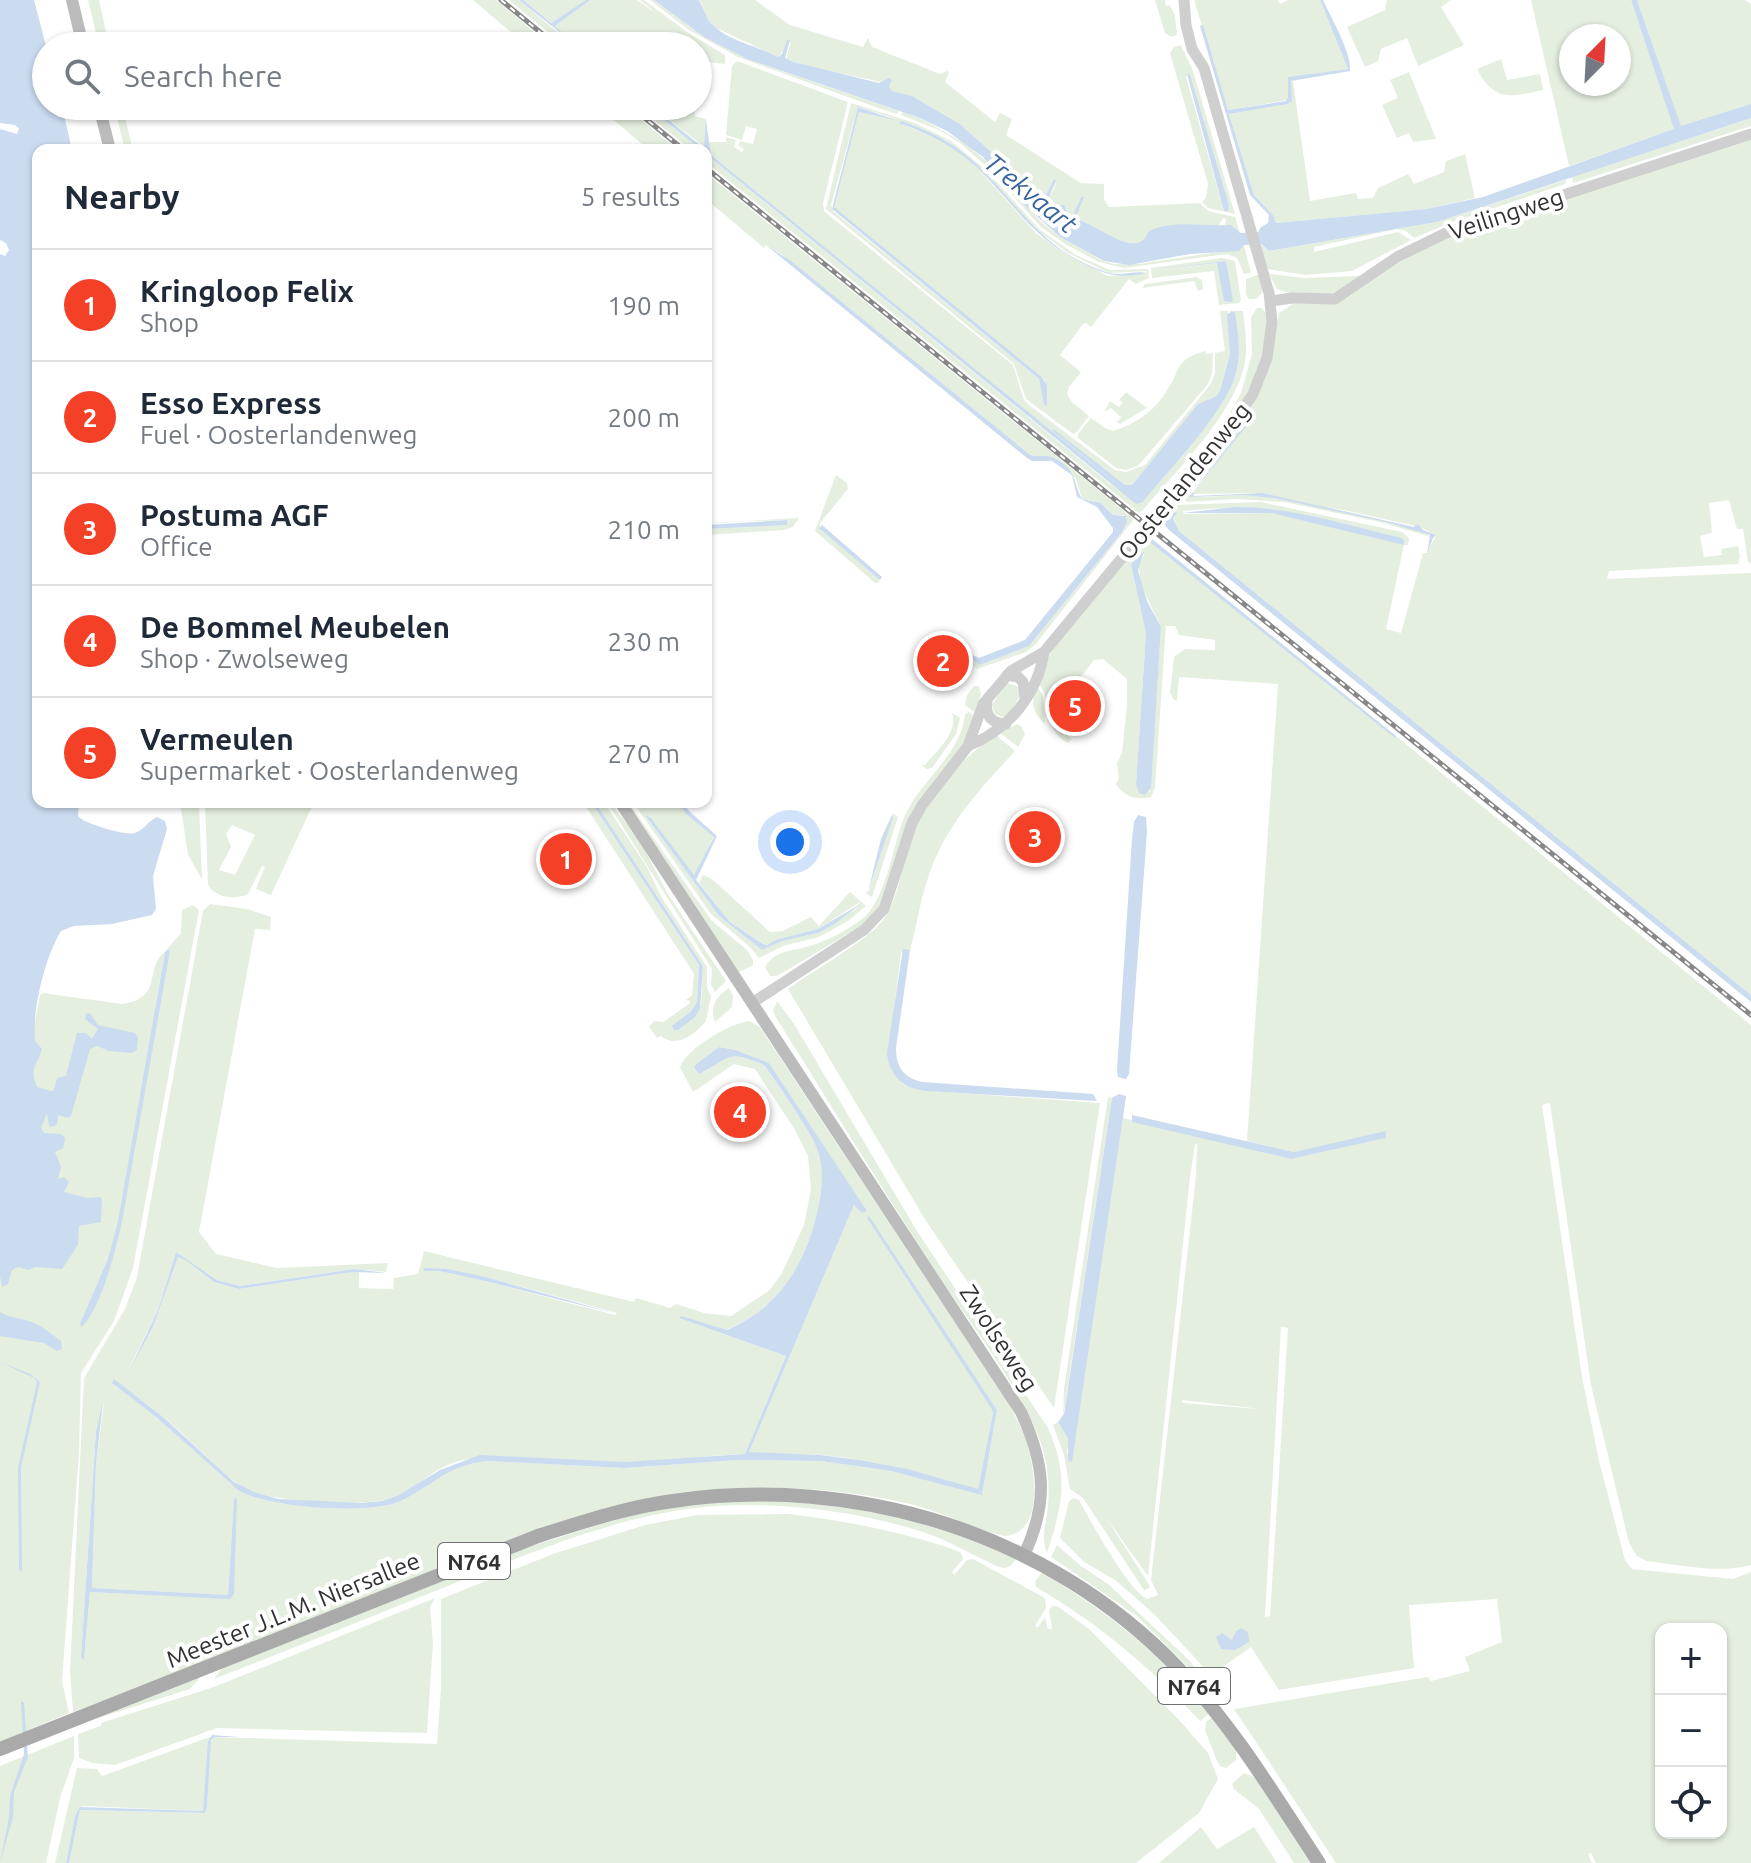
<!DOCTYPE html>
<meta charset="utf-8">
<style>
:root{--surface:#fff;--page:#f6f6f7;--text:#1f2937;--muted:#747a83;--line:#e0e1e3;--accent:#f54028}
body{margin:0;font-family:Ubuntu,sans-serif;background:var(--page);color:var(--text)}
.controls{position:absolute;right:24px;bottom:24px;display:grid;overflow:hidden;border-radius:16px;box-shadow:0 2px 6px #0004}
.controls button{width:72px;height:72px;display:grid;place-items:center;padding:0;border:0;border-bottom:2px solid var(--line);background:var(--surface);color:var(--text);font:40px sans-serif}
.compass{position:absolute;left:1559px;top:24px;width:72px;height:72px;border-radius:50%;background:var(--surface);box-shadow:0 2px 6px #0004;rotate:24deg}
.you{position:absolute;left:790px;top:842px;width:28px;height:28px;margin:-20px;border:6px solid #fff;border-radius:50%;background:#1a73e8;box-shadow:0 0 0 12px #1a73e833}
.badge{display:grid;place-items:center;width:52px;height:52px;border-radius:50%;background:var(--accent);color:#fff;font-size:26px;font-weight:700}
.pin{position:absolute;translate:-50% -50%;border:4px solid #fff;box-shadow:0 2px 8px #0006}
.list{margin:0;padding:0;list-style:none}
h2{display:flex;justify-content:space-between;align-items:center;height:104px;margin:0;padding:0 32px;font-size:34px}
h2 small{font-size:26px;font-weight:400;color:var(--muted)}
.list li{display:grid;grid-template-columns:52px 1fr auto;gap:24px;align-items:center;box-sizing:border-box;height:112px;padding:0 32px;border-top:2px solid var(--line)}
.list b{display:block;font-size:30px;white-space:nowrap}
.list p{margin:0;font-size:26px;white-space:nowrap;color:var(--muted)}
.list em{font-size:26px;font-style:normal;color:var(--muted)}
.icon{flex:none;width:44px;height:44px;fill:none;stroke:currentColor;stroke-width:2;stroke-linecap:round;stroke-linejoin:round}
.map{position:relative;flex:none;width:1751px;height:1863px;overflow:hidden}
.search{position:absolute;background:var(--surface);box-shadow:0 2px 6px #0004;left:32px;top:32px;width:680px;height:88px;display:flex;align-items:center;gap:20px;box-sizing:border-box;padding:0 28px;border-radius:44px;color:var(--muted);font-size:30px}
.panel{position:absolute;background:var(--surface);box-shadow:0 2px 6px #0004;left:32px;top:144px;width:680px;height:664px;border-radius:16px}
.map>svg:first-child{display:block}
.green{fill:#e5efe0;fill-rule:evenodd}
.water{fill:#cbdbf0}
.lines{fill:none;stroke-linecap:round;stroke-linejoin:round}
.tertiary{stroke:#cfcfcf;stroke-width:11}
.secondary{stroke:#bcbcbc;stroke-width:12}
.primary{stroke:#aaa;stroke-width:14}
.rail-casing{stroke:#878787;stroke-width:5}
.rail{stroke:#fff;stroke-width:2;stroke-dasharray:6;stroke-linecap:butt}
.labels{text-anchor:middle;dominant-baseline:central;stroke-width:8;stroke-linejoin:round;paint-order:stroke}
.shield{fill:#fff;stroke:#707070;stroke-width:2}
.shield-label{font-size:22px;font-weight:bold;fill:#323232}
.street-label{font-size:24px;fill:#323232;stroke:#fff}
.water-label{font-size:26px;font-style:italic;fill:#37629d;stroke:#fff}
</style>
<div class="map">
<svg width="1751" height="1863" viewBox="0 0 1751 1863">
<rect width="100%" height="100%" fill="#fff"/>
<!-- green -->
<path class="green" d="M 88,0 L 99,0 L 109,46 L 99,46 Z
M 473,0 L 496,0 L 551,46 L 527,46 Z
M 509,0 L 519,0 L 574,46 L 564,46 Z
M 523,0 L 586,0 L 551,23 Z
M 590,0 L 637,0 L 657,14 L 640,0 L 644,0 L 687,32 L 725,55 L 725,64 L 709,62 L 706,80 L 698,79 L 698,46 L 577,46 L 555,26 Z
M 650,0 L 654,0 L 704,37 L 747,59 L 899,111 L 897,114 L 878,108 L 738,57 L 689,30 Z
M 698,0 L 755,0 L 790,25 L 863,47 L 868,38 L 872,47 L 940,74 L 947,71 L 949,72 L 945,82 L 995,122 L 1000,113 L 1012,119 L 1006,135 L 1081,183 L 1104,184 L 1104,199 L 1109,207 L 1200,203 L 1208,211 L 1235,217 L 1240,233 L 1225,225 L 1226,219 L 1223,218 L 1218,227 C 1195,225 1170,222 1148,232 C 1137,262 1096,223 1075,219 L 1081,197 L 1073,215 L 1069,215 L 1066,208 L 1048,200 L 1057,182 L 1044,199 L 960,124 L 912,96 L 892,91 C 889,87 889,84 884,83 C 853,75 817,70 786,59 L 791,41 L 778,57 L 714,27 L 705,15 L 702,4 Z
M 1155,0 L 1165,0 L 1166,6 L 1170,5 L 1175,16 L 1177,35 L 1171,37 L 1165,33 Z
M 1194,0 L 1278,0 L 1280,4 L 1288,0 L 1320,0 L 1348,69 L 1288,77 L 1288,100 L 1228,110 Z
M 1387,0 L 1451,0 L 1441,7 L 1464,45 L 1418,66 L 1407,38 L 1381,49 L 1378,61 L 1365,67 L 1347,27 L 1385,10 Z
M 1531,0 L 1631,0 L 1675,129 L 1569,166 ZM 1571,36 L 1619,36 L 1619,84 L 1571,84 Z
M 1637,0 L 1745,0 L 1751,4 L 1751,104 L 1681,127 Z
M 1181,45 L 1193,71 L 1235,214 L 1208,208 L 1202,202 L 1206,198 L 1208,184 L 1170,53 L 1174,47 ZM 1188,74 L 1229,205 L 1224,211 L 1186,77 Z
M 1501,59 L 1507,80 L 1540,74 L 1543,90 C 1511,97 1494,102 1477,69 Z
M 737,61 L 848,102 L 823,203 L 824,211 L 1013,365 L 1024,400 L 1029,405 L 1115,470 L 1126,472 L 1145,465 L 1210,385 L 1215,374 L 1215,353 L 1225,351 L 1220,311 L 1243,311 C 1245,329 1248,348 1244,367 C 1232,416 1176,471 1143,510 L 1139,513 L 706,162 L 706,154 L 1109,483 L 1138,502 L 1143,502 C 1169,469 1229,409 1237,369 C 1241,350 1238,333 1234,313 L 1228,311 L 1230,354 L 1220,391 L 1215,397 L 1198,405 L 1132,485 L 1125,485 L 1052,429 L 1122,489 L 711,155 L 709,142 L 726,142 L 726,137 L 736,140 L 734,147 L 742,152 L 744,149 L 738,145 L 740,141 L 753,144 L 757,129 L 746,126 L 742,140 L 726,135 L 732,66 Z
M 1409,72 L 1436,139 L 1413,142 L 1409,133 L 1397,138 L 1382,105 L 1398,98 L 1390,80 Z
M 1293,81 L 1310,201 L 1356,193 L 1358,199 L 1373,198 L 1378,188 L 1408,174 L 1414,184 L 1444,172 L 1446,161 L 1465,154 L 1475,198 L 1426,209 L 1276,223 L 1273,215 L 1254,195 L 1229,114 L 1288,104 L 1290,103 L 1290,82 Z
M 851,103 L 915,123 L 951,141 L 986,170 L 1039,229 L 1076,255 L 1110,270 L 1148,269 L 1149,278 L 1136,284 L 1129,279 L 1091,327 L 1086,323 L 1083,324 L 1060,355 L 1081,372 L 1069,387 L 1067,394 L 1072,402 L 1089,416 L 1076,433 L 1073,434 L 1026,399 L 1014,364 L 826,209 ZM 858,107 L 896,119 L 859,112 L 833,207 L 1042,377 L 1045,380 L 1044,405 L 1039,379 L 833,211 L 831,205 ZM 900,121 L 945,140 L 964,153 L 1029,224 L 1068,253 L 1109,273 L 1146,271 L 1147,273 L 1108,276 L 1061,251 L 1036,233 L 978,169 L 963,155 L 944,142 L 900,123 Z
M 114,106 L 122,106 L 133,150 L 125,150 Z
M 597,106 L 624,106 L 678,150 L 649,150 Z
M 637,106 L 647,106 L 701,150 L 691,150 Z
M 651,106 L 694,106 L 695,116 L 706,119 L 706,148 Z
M 902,112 L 920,118 L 966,144 L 992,166 L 1041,222 L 1060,237 L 1103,261 L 1114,264 L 1138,264 L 1225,251 L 1244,245 L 1251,273 L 1244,274 L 1237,258 L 1227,254 L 1124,268 L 1099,262 L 1065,244 L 1041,227 L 988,168 L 960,143 L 939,130 L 901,115 Z
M 1751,118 L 1751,126 L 1573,183 L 1572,177 Z
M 1751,139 L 1751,564 L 1748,562 L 1743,529 L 1737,529 L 1729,500 L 1709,503 L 1712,533 L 1700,536 L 1704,557 L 1722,555 L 1721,549 L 1738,546 L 1740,557 L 1738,564 L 1609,571 L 1607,579 L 1751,573 L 1751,995 L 1179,531 L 1173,517 L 1176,511 L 1164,524 L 1166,527 L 1158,523 L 1175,505 L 1261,502 L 1402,532 L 1409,538 L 1408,545 L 1404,545 L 1386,629 L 1401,633 L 1423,553 L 1427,553 L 1436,535 L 1420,527 L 1348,511 L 1253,493 L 1192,494 L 1252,417 L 1188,496 C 1211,499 1233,494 1256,495 C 1282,497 1416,524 1431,537 L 1380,522 L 1284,502 L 1236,499 L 1188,502 L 1180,497 L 1270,362 L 1279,313 L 1293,304 L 1320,304 L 1448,237 ZM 1234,507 L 1271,509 L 1399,537 L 1404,544 L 1271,513 L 1184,514 L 1183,511 Z
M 706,173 L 1134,519 L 1035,645 L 1026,652 L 977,669 L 964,659 L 963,654 L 967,647 L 980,665 L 1029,646 L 1122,532 L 1124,515 L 1113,515 L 1101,503 L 1082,499 L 1076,479 L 1057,460 L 1029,454 L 781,254 L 766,245 L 764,248 L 706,199 Z
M 1566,180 L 1565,184 L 1450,223 L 1414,238 L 1406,231 L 1397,229 L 1314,247 L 1314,252 L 1398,232 L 1411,240 L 1352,271 L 1305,275 L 1267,269 L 1260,244 L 1269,251 L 1437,222 Z
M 1222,258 L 1235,261 L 1241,300 L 1239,303 L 1219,305 L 1214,271 L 1152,278 L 1151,268 ZM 1226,261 L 1232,301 L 1217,263 L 1154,271 Z
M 1260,274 L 1263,292 L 1256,299 L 1249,299 L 1246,294 L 1246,279 Z
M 1269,274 L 1304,278 L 1359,276 C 1341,301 1303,299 1277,289 Z
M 1197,277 L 1202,280 L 1203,289 L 1198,291 L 1194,281 L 1142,288 L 1145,284 Z
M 1257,308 L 1262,308 L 1267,315 L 1264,355 L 1255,381 L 1230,421 L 1167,498 L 1164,496 L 1170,486 L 1225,422 L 1241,393 L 1252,354 L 1251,317 Z
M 1206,351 L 1206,354 L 1213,353 L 1212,374 L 1208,384 L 1138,466 L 1126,470 L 1116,468 L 1078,438 L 1078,434 L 1091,418 L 1105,428 L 1113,431 C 1136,424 1156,410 1168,389 C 1181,369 1175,359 1206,351 Z
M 1126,392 L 1147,408 L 1120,424 L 1115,421 L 1118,421 L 1121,417 L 1111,408 L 1104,412 L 1110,401 L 1119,407 L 1123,403 L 1119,400 Z
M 836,475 L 847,483 L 848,489 L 820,523 L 820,528 L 880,580 L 878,583 L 875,583 L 815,531 Z
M 799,518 L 793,527 L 784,530 L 706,535 L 706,529 L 787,525 L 787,520 L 706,523 Z
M 1149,534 L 1154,539 L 1152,539 L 1157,546 L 1396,736 L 1751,1025 L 1751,1565 C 1718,1574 1681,1565 1647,1561 L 1637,1556 L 1629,1543 L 1591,1385 L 1550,1103 L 1542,1105 L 1582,1377 L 1599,1461 L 1625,1560 L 1632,1569 L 1733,1579 L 1751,1572 L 1751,1863 L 1596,1863 L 1591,1853 L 1588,1854 L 1592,1863 L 1336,1863 L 1234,1709 L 1428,1677 L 1431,1681 L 1470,1671 L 1465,1657 L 1502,1642 L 1497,1599 L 1409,1605 L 1414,1668 L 1279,1690 L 1251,1647 L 1211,1675 L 1154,1614 L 1115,1580 L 1084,1562 L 1060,1538 L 1069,1501 L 1074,1498 L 1079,1500 C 1090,1520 1128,1590 1147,1599 L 1158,1595 L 1151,1580 L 1196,1176 L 1197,1143 L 1195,1145 L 1190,1177 L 1148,1576 L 1107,1519 L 1148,1583 L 1150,1588 L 1144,1590 L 1083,1498 L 1070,1489 L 1064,1455 L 1053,1425 L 1058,1422 L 1069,1438 L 1067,1452 L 1071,1462 L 1123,1118 L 1291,1159 L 1386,1138 L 1294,1152 L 1247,1141 L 1278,684 L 1179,677 L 1177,700 L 1174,700 L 1170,693 L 1174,657 L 1185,649 L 1215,650 L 1215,640 L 1179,635 L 1175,626 L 1166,626 L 1155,788 L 1151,797 C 1137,801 1123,796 1116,784 L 1119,778 L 1117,763 L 1122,753 L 1127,706 L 1127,679 L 1103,659 L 1094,660 L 1052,713 L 1054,724 L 1072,739 L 1068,743 C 1041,729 1055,701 1038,683 L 1046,661 L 1057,643 ZM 1143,551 L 1144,556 L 1138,565 L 1142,587 L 1161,627 L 1150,792 L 1136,784 L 1146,633 L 1131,565 ZM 1281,1327 L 1288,1328 L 1270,1616 L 1265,1617 ZM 1182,1400 L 1261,1409 L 1182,1403 ZM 1661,1629 L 1721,1629 L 1721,1833 L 1661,1833 Z
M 1006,683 L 1017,686 L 1020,696 L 1009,714 L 1002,717 L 995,714 L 992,705 Z
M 974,686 L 979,686 L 981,695 L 974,712 L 965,705 L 967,695 Z
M 1037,687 L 1043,695 L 1045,724 C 1031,710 1031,704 1037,687 Z
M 969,712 L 973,716 L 964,742 L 917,802 L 907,821 L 879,906 L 861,926 L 777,976 L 770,976 L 765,967 C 775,949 796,951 813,945 C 829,940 849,929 862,919 C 888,898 892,843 906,813 C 924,777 961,754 965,714 Z
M 952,713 L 960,718 L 956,734 L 932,768 L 927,769 L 922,766 L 923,764 L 924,766 C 937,751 959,731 952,713 Z
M 1017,724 L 1022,727 L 1025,734 L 1018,747 L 1000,733 Z
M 996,735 L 1015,751 C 979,790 944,827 928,878 C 920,901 917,926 910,950 L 901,952 L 888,1059 L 903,1084 L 917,1090 L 1100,1103 L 1054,1408 L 926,1221 L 788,989 C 811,972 867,941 883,920 C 898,900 900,874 907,850 C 921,803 956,761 996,735 Z
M 180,802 L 199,802 L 202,879 L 188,855 Z
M 205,802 L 314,802 L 271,895 L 256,889 L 265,867 L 262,866 L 248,894 C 234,900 216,898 208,885 ZM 232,825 L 255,835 L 235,875 L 219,870 L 231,847 L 226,834 Z
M 583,802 L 591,802 L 699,965 L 697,1002 L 687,1015 L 701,1005 L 703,966 L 595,802 L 604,802 L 647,867 L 662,898 L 707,967 L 707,988 L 711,996 L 706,1021 C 695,1034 677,1049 661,1036 L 657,1038 L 649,1027 L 654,1021 L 663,1022 L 689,1004 L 690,1001 L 686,1000 L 692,995 L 694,974 Z
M 607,802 L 610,802 L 639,839 L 668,894 L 726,981 L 715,992 L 711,985 L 712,969 Z
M 625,802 L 628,802 L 712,921 L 747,950 L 753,960 L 753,965 L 739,972 Z
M 633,802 L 677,802 L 686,814 L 714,836 L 696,873 L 692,875 L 655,823 L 645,815 L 719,916 L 762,950 L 782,941 L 818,933 L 857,908 L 860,902 L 818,929 L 765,945 L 730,922 L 699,883 L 703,875 L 712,879 L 770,932 L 783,931 L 811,917 L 819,926 L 850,892 L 866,906 L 848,921 L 819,937 L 783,946 L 759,958 L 750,947 L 711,914 Z
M 893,813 L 898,817 L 872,897 L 865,893 L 869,891 Z
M 210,904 L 247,909 L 271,917 L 270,930 L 255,929 L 199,1232 L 216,1254 L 277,1268 L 388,1263 L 386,1272 L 354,1269 L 240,1286 L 217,1280 L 176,1252 L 158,1310 L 128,1371 L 153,1327 L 178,1257 L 187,1261 L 214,1282 L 239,1289 L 357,1271 L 359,1271 L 359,1288 L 393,1289 L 394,1278 L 418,1274 L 424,1251 L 634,1302 L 636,1298 L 670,1308 L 676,1304 L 704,1313 L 731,1316 L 770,1290 L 782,1273 L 804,1225 L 811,1189 L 808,1156 L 795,1130 L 755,1069 L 734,1064 L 693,1092 L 680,1067 C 686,1049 730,1023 749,1021 L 759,1026 L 1009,1404 C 1014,1415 1021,1426 1025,1438 C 1035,1465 1046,1534 1004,1536 C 970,1528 939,1510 905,1503 C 821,1484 730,1483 647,1499 L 73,1712 L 70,1672 L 84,1378 L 125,1309 L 137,1277 L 203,911 ZM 719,1047 L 736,1050 L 769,1063 L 866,1211 L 854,1205 L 749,1452 C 770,1458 799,1453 822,1455 C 875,1460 927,1474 978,1490 L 993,1413 L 991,1407 L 867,1218 L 997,1410 L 982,1494 L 891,1471 L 821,1461 L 738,1460 L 625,1468 L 486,1461 C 445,1467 437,1483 403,1500 C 372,1516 270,1508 239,1491 L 156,1417 L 112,1383 C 148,1400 174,1426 203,1453 C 219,1468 235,1486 256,1493 C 285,1502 368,1508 395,1497 C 418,1487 439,1463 465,1460 C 515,1453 573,1462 624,1462 C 664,1462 705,1455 745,1454 L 786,1356 L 679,1318 L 726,1330 C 779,1308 807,1262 818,1208 C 822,1189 826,1166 817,1148 C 804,1119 782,1092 764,1065 C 723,1049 733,1058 699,1074 L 694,1069 L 696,1064 ZM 423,1269 L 448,1269 L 486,1277 L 617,1313 L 615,1315 L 485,1281 L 439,1271 L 424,1271 ZM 104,1402 L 96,1464 L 92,1588 L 228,1595 L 234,1498 L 230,1599 L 90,1592 L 84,1660 L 81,1657 L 96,1431 Z
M 193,905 L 199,910 L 133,1268 L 114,1321 L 81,1373 L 79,1452 L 62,1681 L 69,1713 L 0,1742 L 0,1020 L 35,1022 L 40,995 L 43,993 L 122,1004 C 165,998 143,968 165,952 L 155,1008 L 159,1009 L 168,948 L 181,933 L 182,910 Z
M 729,988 L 733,996 L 732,1007 L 715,1022 C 709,1007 716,997 729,988 Z
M 777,1001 L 794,1024 L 917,1231 L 1048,1428 C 1069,1475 1063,1505 1047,1553 C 1040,1537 1047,1522 1048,1505 C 1050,1480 1047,1456 1037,1433 C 1012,1376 971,1325 937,1273 C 882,1189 830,1104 777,1019 L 773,1011 Z
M 1108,1097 L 1112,1098 L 1063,1418 L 1064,1388 Z
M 724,1498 L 851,1506 L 938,1526 L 1017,1558 C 1013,1563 1010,1568 1003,1568 C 995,1567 950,1542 937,1537 C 878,1515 803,1504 740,1505 C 639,1506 543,1548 450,1585 C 371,1617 293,1648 214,1679 L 223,1667 L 531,1546 L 654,1508 Z
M 788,1514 C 846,1521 900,1531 955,1550 L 961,1553 L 963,1559 L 952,1572 L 954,1575 L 967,1560 L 973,1559 L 1045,1598 L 1046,1608 L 1035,1626 L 1038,1627 L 1045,1617 L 1048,1629 L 1052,1629 L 1049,1610 L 1052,1606 L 1057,1606 L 1089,1629 L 1181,1722 L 1208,1753 L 1218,1779 L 1199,1813 L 1136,1863 L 69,1863 L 80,1810 L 205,1813 L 207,1808 L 210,1743 L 213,1737 L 437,1744 L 441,1688 L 441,1599 L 553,1554 L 645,1525 L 697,1515 Z
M 1057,1545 L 1081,1566 L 1108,1584 L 1190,1661 L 1219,1701 L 1216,1701 L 1185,1664 L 1137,1616 L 1051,1557 Z
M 1042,1572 C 1107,1613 1161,1652 1210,1713 L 1200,1721 C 1151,1668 1098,1623 1036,1587 L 1035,1582 Z
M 435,1598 L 430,1607 L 433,1642 L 427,1733 L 217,1728 L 115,1765 L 93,1763 L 79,1758 L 78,1734 L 101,1726 L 101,1723 L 214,1687 Z
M 203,1674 L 190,1689 L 92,1720 Z
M 1212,1717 L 1236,1748 L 1236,1760 L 1226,1768 L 1220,1766 L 1217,1761 L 1205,1730 L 1206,1722 Z
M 74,1736 L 74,1758 L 60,1798 L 46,1863 L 0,1863 L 0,1766 Z
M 210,1737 L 203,1811 L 82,1806 L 75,1816 L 66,1863 L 55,1863 L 77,1768 L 97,1769 L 102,1776 Z
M 1244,1773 L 1256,1778 L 1310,1863 L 1294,1863 L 1259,1809 L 1234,1789 L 1232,1784 Z
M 1201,1827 L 1217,1849 L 1254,1827 L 1277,1863 L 1159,1863 Z"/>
<!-- water -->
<path class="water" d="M 0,0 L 34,0 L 46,46 L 46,106 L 62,106 L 72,150 L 38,150 L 38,802 L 79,802 L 78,816 L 83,820 C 92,825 126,836 135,833 C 144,830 148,821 157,817 L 165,821 L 167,829 L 153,876 L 156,909 L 152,915 L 112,924 L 74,926 L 61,931 C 45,957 32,1010 35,1041 L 42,1049 C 37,1067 29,1066 37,1087 L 51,1091 L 54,1090 L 57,1078 L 66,1076 L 77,1033 L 86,1033 L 92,1039 L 98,1029 L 85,1019 L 86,1014 L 90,1013 L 98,1025 L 135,1033 L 138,1037 L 137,1050 L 132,1053 L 109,1051 L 97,1046 L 90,1049 L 71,1116 L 68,1118 L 58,1115 L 57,1124 L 52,1127 L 49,1126 L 47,1113 L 41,1128 L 44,1133 L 61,1134 L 65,1138 L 63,1148 L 55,1152 L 61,1167 L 58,1179 L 64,1177 L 69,1182 L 64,1192 L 87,1198 L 100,1197 L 102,1199 L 101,1222 L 79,1226 L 78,1245 L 62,1269 L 35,1267 L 29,1270 L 18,1267 L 12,1270 L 8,1284 L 2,1287 L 0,1276 L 0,254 L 5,256 L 9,250 L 6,243 L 0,240 L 0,129 L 17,134 L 19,128 L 15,125 L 0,123 Z
M 519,0 L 523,0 L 551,23 L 586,0 L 590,0 L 555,26 L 577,46 Z
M 654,0 L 698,0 C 704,6 704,15 710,22 C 726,41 756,45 778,57 L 782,54 L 787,40 L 790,40 L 785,58 L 794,62 L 879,83 L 889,78 L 892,80 L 889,86 L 892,91 L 912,96 L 960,124 L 1044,199 L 1054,179 L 1056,180 L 1048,200 L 1057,206 L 1064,205 L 1069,215 L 1073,215 L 1081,197 L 1084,197 L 1075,219 C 1097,223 1137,262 1148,232 C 1171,219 1206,227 1231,225 L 1240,233 L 1258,232 L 1261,227 L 1268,223 L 1269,215 L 1250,195 L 1200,26 L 1203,25 L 1228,110 L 1286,101 L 1288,98 L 1288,77 L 1348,69 L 1320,0 L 1323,0 C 1331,18 1352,53 1350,71 L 1291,81 L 1292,101 L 1288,104 L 1229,114 L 1254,195 L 1273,215 L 1276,223 L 1426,209 L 1483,197 L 1674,129 L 1631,0 L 1637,0 L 1681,126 L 1751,104 L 1751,118 L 1437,222 L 1269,251 L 1261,244 L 1244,245 L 1239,251 L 1190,254 L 1129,265 L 1104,261 L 1060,237 L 1022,203 L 983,157 L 947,131 L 920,118 L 747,59 L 704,37 Z
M 1187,74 L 1190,75 L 1229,205 L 1228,211 L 1224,211 Z
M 647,106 L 651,106 L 704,148 L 706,120 L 711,155 L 1122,488 L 1053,431 L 1052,428 L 1125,485 L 1132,485 L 1198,404 L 1215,397 L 1220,391 L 1230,354 L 1227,315 L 1232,311 L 1235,313 C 1238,333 1241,350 1237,369 C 1228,411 1170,468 1143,502 L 1136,504 L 706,154 L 706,150 L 701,150 Z
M 858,107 L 896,120 L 859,112 L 834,207 L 1042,377 L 1047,385 L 1047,406 L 1044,405 L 1039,379 L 832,209 Z
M 901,121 C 924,129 947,139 966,155 C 1017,198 1036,249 1106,272 C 1119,277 1136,270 1147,273 C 1117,279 1104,275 1077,260 C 1026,233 1014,201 974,165 C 952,145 927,133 899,123 Z
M 766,245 L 791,261 L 1029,454 C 1037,458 1046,454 1054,458 C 1078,470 1072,481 1082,499 L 1101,503 L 1113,515 L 1126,516 L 1127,522 L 1122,532 L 1029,646 L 980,665 L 970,658 L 972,655 L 979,658 L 1025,640 L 1113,532 L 1113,528 L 1097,507 L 1077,497 L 1072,475 L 1052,461 L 1032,461 L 1027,458 Z
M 1226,261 L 1233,300 L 1231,302 L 1224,301 L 1217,263 L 1154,270 Z
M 1251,416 L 1253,418 L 1193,492 L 1194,496 L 1262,493 L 1414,527 L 1418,524 L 1423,530 L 1436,535 L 1433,538 L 1427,554 L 1430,535 L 1386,522 L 1274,498 L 1245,495 L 1189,497 Z
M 1234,507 C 1289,506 1346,525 1399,537 L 1404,540 L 1404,545 L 1271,513 L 1183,513 Z
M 1173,511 L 1177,513 L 1173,518 L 1179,531 L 1751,995 L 1751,1002 L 1169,530 L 1164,524 Z
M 787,520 L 787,525 L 706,529 L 706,525 Z
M 822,525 L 882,577 L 880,580 L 819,528 Z
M 1152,539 L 1396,736 L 1395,738 L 1151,543 Z
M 1144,552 L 1138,570 L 1147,601 L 1161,627 L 1151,788 L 1145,795 L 1139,793 L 1136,784 L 1146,633 L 1131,565 L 1138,554 Z
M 591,802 L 595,802 L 703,966 L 700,1009 L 695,1017 L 678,1030 L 674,1030 L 672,1026 L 690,1012 L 697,1002 L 699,965 Z
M 677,802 L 682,802 L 689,811 L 717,836 L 696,880 L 730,922 L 763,944 L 767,945 L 776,940 L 818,929 L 862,903 L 836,923 L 818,933 L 782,941 L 762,950 L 719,916 L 645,815 L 651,818 L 694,875 L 714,837 L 686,814 Z
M 892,815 L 893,817 L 868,892 L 881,839 Z
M 1138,815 L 1146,817 L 1147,832 L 1129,1074 L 1126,1079 L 1118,1077 L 1117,1070 L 1132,839 L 1134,822 Z
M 168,949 L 170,951 L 122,1222 C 116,1249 101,1308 82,1327 L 80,1324 L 108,1259 L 118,1221 L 165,952 Z
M 903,949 L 910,950 L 896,1048 C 896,1067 903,1077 922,1082 L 1093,1094 L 1097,1101 L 926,1091 C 904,1089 889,1076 887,1053 Z
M 719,1047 L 736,1050 L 769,1063 L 867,1211 L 862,1213 L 854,1205 L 749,1452 L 820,1455 L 860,1460 L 907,1469 L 978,1489 L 993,1413 L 991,1408 L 867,1218 L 869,1216 L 997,1410 L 982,1495 L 891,1471 L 821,1461 L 738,1460 L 625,1468 L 486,1461 C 445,1467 437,1483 403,1500 C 372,1516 270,1508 239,1491 L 156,1417 L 112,1383 L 114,1379 L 162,1416 L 234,1482 L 254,1492 L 278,1499 L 361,1503 L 382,1501 L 397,1496 L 440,1470 L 480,1455 L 625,1462 L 745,1454 L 786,1356 L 679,1318 L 681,1316 L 727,1330 C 779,1308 807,1262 818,1208 C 822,1190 824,1172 819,1154 C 813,1133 778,1085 764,1065 C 725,1049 732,1058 699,1074 L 694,1068 L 696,1064 Z
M 1119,1094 L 1126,1096 L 1123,1118 L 1072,1462 L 1068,1461 L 1068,1438 L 1058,1422 L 1064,1414 L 1112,1098 Z
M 1132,1115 L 1294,1152 L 1386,1131 L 1386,1138 L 1291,1159 L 1132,1122 Z
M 176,1252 L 217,1280 L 240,1286 L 354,1269 L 387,1273 L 352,1272 L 239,1289 L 214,1282 L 187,1261 L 178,1257 L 153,1327 L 129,1371 L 158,1310 Z
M 423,1268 L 448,1269 L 486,1277 L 617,1314 L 485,1281 L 439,1271 L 424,1271 Z
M 0,1312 C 9,1318 22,1318 32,1322 C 44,1327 51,1334 61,1341 L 62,1349 L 57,1351 L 44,1343 L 0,1336 Z
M 0,1362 L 30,1374 L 40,1382 L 21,1468 L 22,1571 L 19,1570 L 18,1468 L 37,1382 L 34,1378 Z
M 103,1402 L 96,1464 L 92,1588 L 228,1595 L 234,1498 L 237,1499 L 234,1594 L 230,1599 L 225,1599 L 90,1592 L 84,1660 L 81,1657 L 96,1431 Z
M 1241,1628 L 1248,1632 L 1249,1642 L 1235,1650 L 1221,1649 L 1216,1637 L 1222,1633 L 1232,1640 L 1236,1631 Z
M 21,1701 L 24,1703 L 28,1757 L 14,1792 L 13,1817 L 0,1863 L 9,1817 L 10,1796 L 24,1754 Z
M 212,1735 L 239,1737 L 215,1737 L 211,1740 L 207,1808 L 205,1813 L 80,1810 L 69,1863 L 66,1863 L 75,1816 L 80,1807 L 203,1811 L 208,1741 Z"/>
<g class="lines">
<!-- tertiary -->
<path class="tertiary" d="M 1271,301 L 1292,298 L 1335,299 L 1397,257 L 1446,233 L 1751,134
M 1007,675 L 1018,677 L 1023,682 L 1025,698
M 987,701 C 985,716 991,723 1006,724
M 968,746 C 1008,730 1037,696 1044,652
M 752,1003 L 864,930 L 884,909 L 912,823 L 922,805 L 968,746 L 983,704 L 1011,671 L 1044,652 L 1232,425 L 1253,394 L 1267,358 L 1272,322 L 1269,293 L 1204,68 L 1192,49 L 1186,25 L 1184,0"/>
<!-- secondary -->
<path class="secondary" d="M 72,0 L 83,46
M 99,106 L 110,150
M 620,802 L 1021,1412 C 1045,1464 1049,1502 1024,1555"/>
<!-- primary -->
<path class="primary" d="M 0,1749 L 538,1536 C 583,1522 627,1507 673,1501 C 856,1474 1048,1533 1177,1667 C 1233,1726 1275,1796 1319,1863"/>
<!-- rail casing -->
<g class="rail-casing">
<path id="rail" d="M 501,0 L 557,46
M 630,106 L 684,150
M 706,168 L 1751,1015"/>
</g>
<!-- rail -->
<use href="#rail" class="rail"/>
</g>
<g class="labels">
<!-- shield labels -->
<g class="shield">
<rect x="438" y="1543" width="72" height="36" rx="6"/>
<rect x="1158" y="1668" width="72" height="36" rx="6"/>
</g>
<g class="shield-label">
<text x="474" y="1561">N764</text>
<text x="1194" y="1686">N764</text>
</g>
<!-- street labels -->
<g class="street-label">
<text transform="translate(1506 214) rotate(-18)">Veilingweg</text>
<text transform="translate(1184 481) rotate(-51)">Oosterlandenweg</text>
<text transform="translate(999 1338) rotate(57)">Zwolseweg</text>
<text transform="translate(293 1610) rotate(-22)">Meester J.L.M. Niersallee</text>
</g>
<!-- water labels -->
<g class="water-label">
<text transform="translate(1031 193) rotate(39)">Trekvaart</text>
</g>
</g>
</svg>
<div class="controls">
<button>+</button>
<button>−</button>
<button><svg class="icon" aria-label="locate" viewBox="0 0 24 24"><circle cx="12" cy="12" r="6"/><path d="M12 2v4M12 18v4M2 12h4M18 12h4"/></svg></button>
</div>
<svg class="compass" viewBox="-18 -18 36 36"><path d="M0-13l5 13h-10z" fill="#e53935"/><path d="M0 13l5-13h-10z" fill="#747a83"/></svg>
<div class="you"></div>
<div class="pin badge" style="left:566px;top:859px">1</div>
<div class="pin badge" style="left:943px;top:661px">2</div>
<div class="pin badge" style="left:1035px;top:837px">3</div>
<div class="pin badge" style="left:740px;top:1112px">4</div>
<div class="pin badge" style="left:1075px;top:706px">5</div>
<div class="search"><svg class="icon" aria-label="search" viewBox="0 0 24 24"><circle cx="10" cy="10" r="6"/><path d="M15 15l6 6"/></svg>Search here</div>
<section class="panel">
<h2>Nearby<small>5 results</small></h2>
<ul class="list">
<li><span class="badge">1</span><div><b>Kringloop Felix</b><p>Shop</p></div><em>190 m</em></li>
<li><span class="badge">2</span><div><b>Esso Express</b><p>Fuel · Oosterlandenweg</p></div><em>200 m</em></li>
<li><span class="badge">3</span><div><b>Postuma AGF</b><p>Office</p></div><em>210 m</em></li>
<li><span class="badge">4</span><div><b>De Bommel Meubelen</b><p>Shop · Zwolseweg</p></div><em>230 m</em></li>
<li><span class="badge">5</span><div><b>Vermeulen</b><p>Supermarket · Oosterlandenweg</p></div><em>270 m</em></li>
</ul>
</section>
</div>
